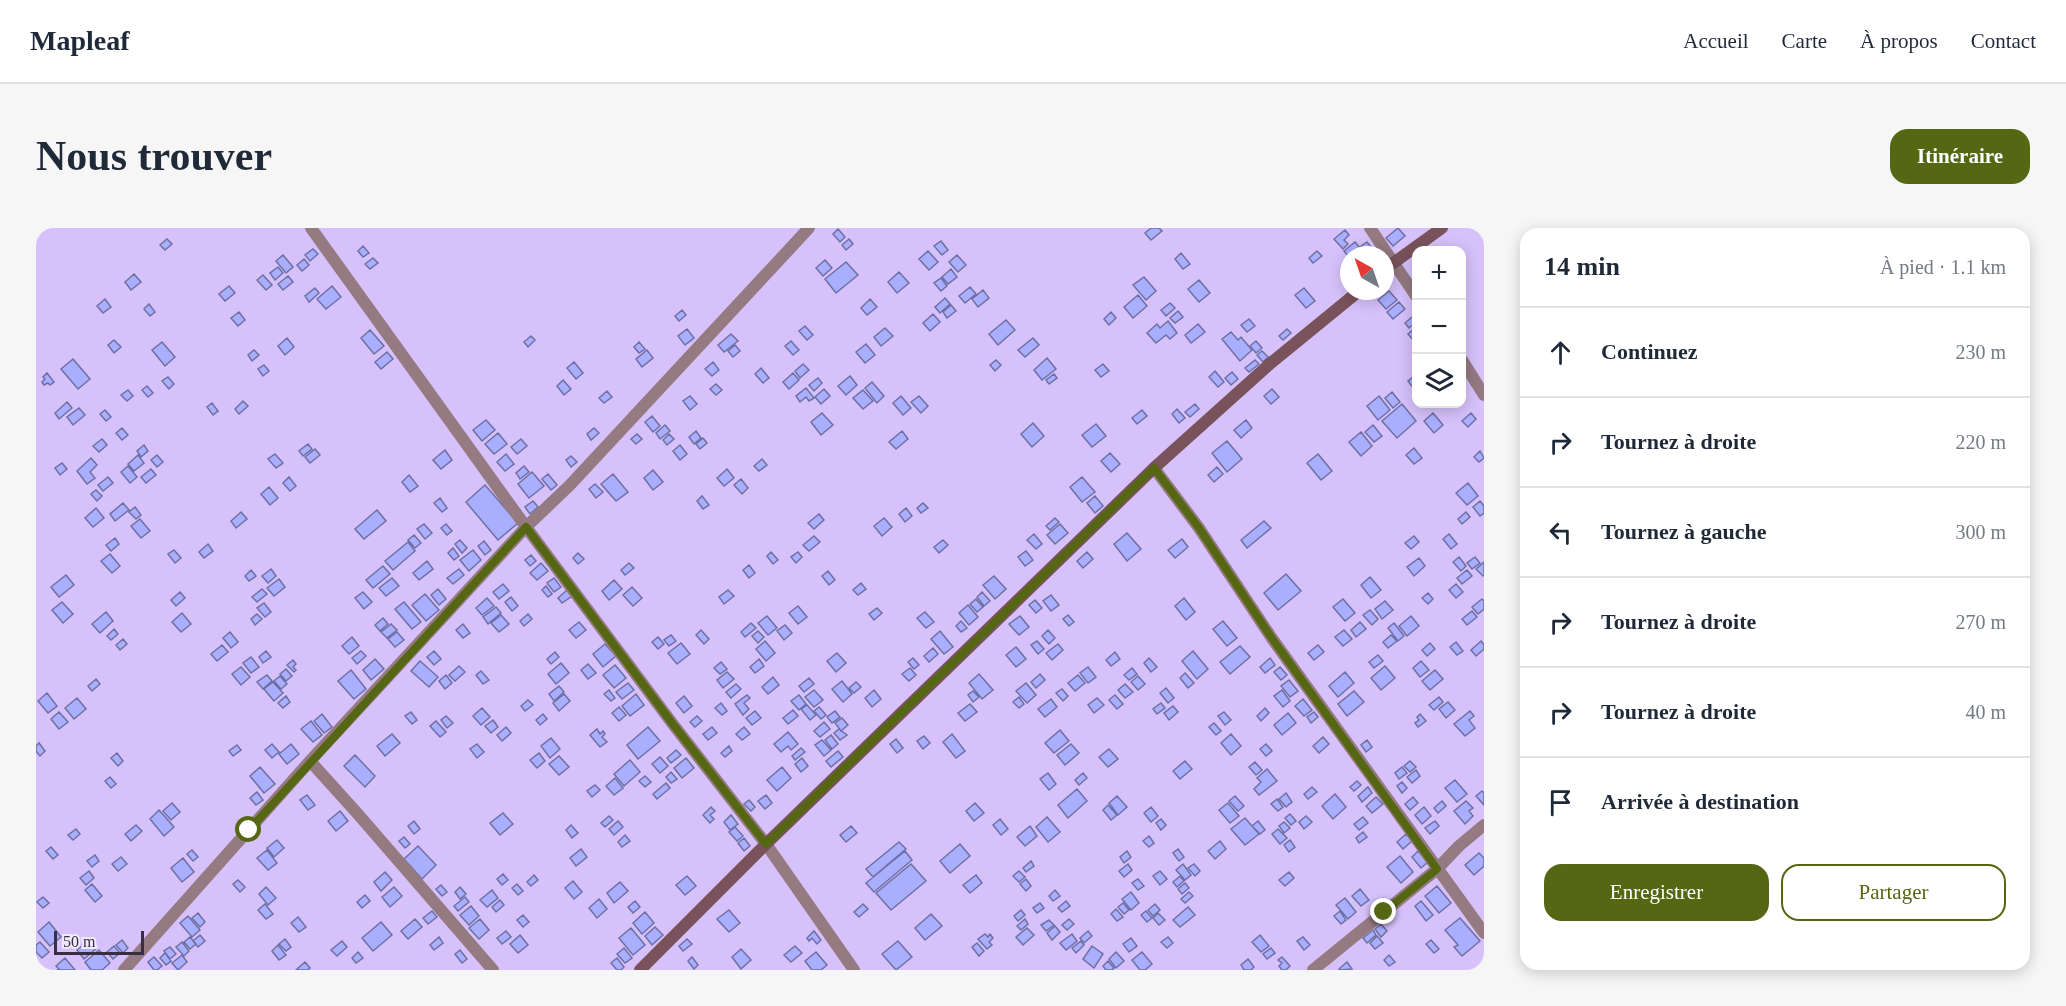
<!DOCTYPE html>
<html lang="fr">
<meta charset="utf-8">
<style>
:root{--surface:#fff;--page:#f6f6f7;--text:#1f2937;--muted:#747a83;--line:#e0e1e3;--accent:#556712}
body{margin:0;font-family:Georgia,serif;background:var(--page);color:var(--text)}
.controls{position:absolute;right:18px;top:18px;display:grid;overflow:hidden;border-radius:12px;box-shadow:0 3px 15px #0003}
.controls button{width:54px;height:54px;display:grid;place-items:center;padding:0;border:0;border-bottom:2px solid var(--line);background:var(--surface);color:var(--text);font:30px sans-serif}
.compass{position:absolute;left:1304px;top:18px;width:54px;height:54px;border-radius:50%;background:var(--surface);box-shadow:0 3px 15px #0003;rotate:320deg}
.scale{position:absolute;left:18px;bottom:15px;width:90px;box-sizing:border-box;padding-left:6px;border:3px solid #372e44;border-top:0;font-size:16px;line-height:21px;white-space:nowrap;color:#372e44;-webkit-text-stroke:4px #f0eafc;paint-order:stroke}
.stop{position:absolute;width:18px;height:18px;margin:-14px;border:4px solid #556712;border-radius:50%;background:#fff}
.stop.end{background:#556712;border-color:#fff;box-shadow:0 2px 6px #0008}
.list{margin:0;padding:0;list-style:none}
h2{display:flex;justify-content:space-between;align-items:center;height:78px;margin:0;padding:0 24px;font-size:26px}
h2 small{font-size:20px;font-weight:400;color:var(--muted)}
.list li{display:grid;grid-template-columns:39px 1fr auto;gap:18px;align-items:center;box-sizing:border-box;height:90px;padding:0 24px;border-top:2px solid var(--line)}
.list b{display:block;font-size:22px;white-space:nowrap}
.list em{font-size:20px;font-style:normal;color:var(--muted)}
.actions{display:flex;gap:12px;padding:18px 24px}
.actions a{flex:1;padding:14px 0;border:2px solid var(--accent);border-radius:18px;text-align:center;font-size:21px;color:var(--accent)}
.actions .main{background:var(--accent);color:#fff}
.icon{flex:none;width:33px;height:33px;fill:none;stroke:currentColor;stroke-width:2;stroke-linecap:round;stroke-linejoin:round}
.map{position:relative;flex:none;width:1448px;height:742px;overflow:hidden;border-radius:18px}
header{display:flex;align-items:center;gap:36px;box-sizing:border-box;height:84px;padding:0 30px;background:var(--surface);border-bottom:2px solid var(--line)}
header strong{font-size:28px}
nav{display:flex;gap:33px;margin-inline-start:auto;font-size:21px}
.intro{display:flex;align-items:center;justify-content:space-between;box-sizing:border-box;height:144px;padding:0 36px}
h1{margin:0;font-size:42px}
.button{padding:15px 27px;border-radius:18px;background:var(--accent);color:#fff;font-size:21px;font-weight:700}
main{display:flex;gap:36px;padding:0 36px}
aside{flex:1;background:var(--surface);border-radius:18px;box-shadow:0 3px 15px #0003}
.map>svg:first-child{display:block}
.building{fill:#aaaefe;stroke:#6e70a4;stroke-width:1.5}
.lines{fill:none;stroke-linecap:round;stroke-linejoin:round}
.street{stroke:#957a81;stroke-width:12}
.secondary{stroke:#79525c;stroke-width:12}
.route{stroke:#556712;stroke-width:8}
</style>
<header>
<strong>Mapleaf</strong>
<nav><a>Accueil</a><a>Carte</a><a>À propos</a><a>Contact</a></nav>
</header>
<div class="intro"><h1>Nous trouver</h1><a class="button">Itinéraire</a></div>
<main>
<div class="map">
<svg width="1448" height="742" viewBox="0 0 1448 742">
<rect width="100%" height="100%" fill="#d6c1fa"/>
<!-- building -->
<path class="building" d="M 1115,0 L 1123,0 L 1126,3 L 1115,12 L 1109,5 Z
M 1362,0 L 1369,8 L 1357,18 L 1350,10 Z
M 802,1 L 809,9 L 804,14 L 797,6 Z
M 1309,2 L 1313,7 L 1308,12 L 1312,16 L 1307,21 L 1298,11 Z
M 131,11 L 136,16 L 129,22 L 124,17 Z
M 813,11 L 817,16 L 810,22 L 806,17 Z
M 905,13 L 912,22 L 906,27 L 898,18 Z
M 1319,14 L 1324,20 L 1313,29 L 1308,23 Z
M 1331,14 L 1338,23 L 1333,27 L 1331,27 L 1324,19 Z
M 327,18 L 333,25 L 327,29 L 322,23 Z
M 277,21 L 282,26 L 274,33 L 269,27 Z
M 892,23 L 902,34 L 893,42 L 883,31 Z
M 1281,23 L 1286,28 L 1277,35 L 1273,30 Z
M 1145,25 L 1154,36 L 1147,41 L 1139,31 Z
M 247,27 L 257,39 L 250,45 L 240,33 Z
M 921,27 L 930,37 L 922,44 L 913,34 Z
M 337,30 L 342,35 L 334,41 L 329,36 Z
M 268,31 L 273,37 L 266,43 L 261,37 Z
M 789,32 L 796,40 L 787,48 L 780,40 Z
M 810,34 L 822,47 L 800,65 L 789,51 Z
M 242,39 L 247,45 L 239,52 L 234,45 Z
M 915,41 L 921,49 L 912,56 L 906,49 Z
M 863,44 L 873,55 L 861,65 L 852,54 Z
M 98,46 L 105,54 L 95,62 L 89,54 Z
M 227,47 L 236,57 L 230,62 L 221,52 Z
M 252,48 L 257,54 L 247,62 L 242,56 Z
M 1108,49 L 1120,63 L 1110,72 L 1097,57 Z
M 905,50 L 911,58 L 905,63 L 898,55 Z
M 1163,52 L 1174,65 L 1163,74 L 1152,61 Z
M 193,58 L 199,65 L 189,73 L 183,66 Z
M 296,58 L 305,69 L 290,81 L 281,71 Z
M 934,59 L 940,66 L 929,75 L 923,68 Z
M 279,60 L 283,65 L 273,74 L 269,68 Z
M 1268,60 L 1279,73 L 1270,80 L 1259,67 Z
M 947,62 L 953,70 L 942,79 L 936,71 Z
M 1353,63 L 1361,72 L 1350,81 L 1342,72 Z
M 1102,67 L 1111,78 L 1097,90 L 1088,79 Z
M 909,70 L 914,76 L 904,85 L 899,79 Z
M 69,71 L 75,79 L 67,85 L 61,78 Z
M 834,71 L 841,79 L 831,87 L 825,80 Z
M 1363,74 L 1369,81 L 1357,91 L 1351,84 Z
M 1134,75 L 1139,80 L 1130,88 L 1125,82 Z
M 113,76 L 119,84 L 114,88 L 108,81 Z
M 915,77 L 920,83 L 911,90 L 907,84 Z
M 646,82 L 650,87 L 643,93 L 639,88 Z
M 1142,83 L 1147,89 L 1139,95 L 1134,90 Z
M 203,84 L 209,92 L 202,98 L 195,90 Z
M 1075,84 L 1080,90 L 1073,97 L 1068,91 Z
M 897,86 L 904,94 L 894,103 L 887,95 Z
M 1376,89 L 1380,94 L 1373,100 L 1369,95 Z
M 1213,91 L 1219,98 L 1211,104 L 1205,97 Z
M 970,92 L 979,102 L 962,117 L 953,106 Z
M 1132,93 L 1141,105 L 1134,111 L 1130,107 L 1120,115 L 1111,105 L 1121,96 L 1124,100 Z
M 1162,96 L 1169,104 L 1155,115 L 1149,107 Z
M 769,98 L 777,107 L 771,112 L 763,103 Z
M 1380,99 L 1380,113 L 1379,114 L 1372,106 Z
M 849,100 L 857,108 L 845,118 L 838,109 Z
M 651,101 L 658,110 L 649,117 L 642,108 Z
M 1251,101 L 1255,105 L 1247,112 L 1243,108 Z
M 334,102 L 348,118 L 338,126 L 325,110 Z
M 1195,104 L 1202,112 L 1205,109 L 1216,122 L 1204,133 L 1186,111 Z
M 695,106 L 702,113 L 688,124 L 682,117 Z
M 495,108 L 499,112 L 492,119 L 488,114 Z
M 251,110 L 258,119 L 249,127 L 242,118 Z
M 997,110 L 1003,117 L 989,129 L 982,122 Z
M 78,112 L 85,119 L 78,125 L 72,117 Z
M 755,113 L 763,122 L 757,127 L 749,118 Z
M 1220,113 L 1226,120 L 1220,125 L 1214,118 Z
M 126,114 L 139,129 L 129,138 L 116,122 Z
M 603,114 L 609,121 L 603,125 L 598,119 Z
M 830,116 L 839,127 L 829,135 L 820,124 Z
M 699,117 L 704,123 L 697,129 L 692,123 Z
M 218,122 L 223,127 L 216,133 L 212,127 Z
M 611,122 L 617,130 L 606,139 L 600,131 Z
M 1226,123 L 1232,129 L 1227,134 L 1221,127 Z
M 351,124 L 357,131 L 345,141 L 339,134 Z
M 1011,130 L 1020,141 L 1006,152 L 998,142 Z
M 37,131 L 54,151 L 42,161 L 25,141 Z
M 960,132 L 965,137 L 959,143 L 954,137 Z
M 1219,132 L 1223,136 L 1213,144 L 1209,140 Z
M 538,134 L 547,145 L 540,151 L 531,140 Z
M 677,134 L 683,142 L 676,148 L 669,141 Z
M 767,136 L 773,142 L 764,150 L 759,143 Z
M 1067,136 L 1073,143 L 1065,149 L 1059,142 Z
M 228,137 L 233,143 L 227,148 L 222,141 Z
M 725,140 L 733,150 L 727,155 L 719,146 Z
M 1179,143 L 1188,154 L 1182,159 L 1173,149 Z
M 1196,144 L 1202,151 L 1195,157 L 1189,150 Z
M 11,145 L 18,154 L 14,157 L 12,155 L 8,157 L 6,154 L 9,151 L 7,149 Z
M 757,145 L 763,152 L 753,161 L 747,154 Z
M 1018,146 L 1021,150 L 1013,156 L 1010,152 Z
M 814,148 L 821,157 L 810,167 L 802,158 Z
M 132,149 L 138,156 L 133,161 L 126,153 Z
M 1377,149 L 1380,153 L 1380,159 L 1378,161 L 1372,153 Z
M 782,150 L 786,155 L 778,163 L 773,157 Z
M 527,152 L 535,161 L 528,167 L 521,158 Z
M 836,154 L 848,168 L 841,175 L 829,160 Z
M 680,156 L 686,162 L 680,167 L 674,161 Z
M 111,158 L 117,165 L 112,169 L 106,162 Z
M 770,160 L 778,170 L 773,173 L 770,169 L 764,174 L 760,168 Z
M 788,161 L 794,168 L 785,176 L 779,169 Z
M 1236,161 L 1243,169 L 1235,176 L 1228,168 Z
M 92,162 L 97,168 L 91,173 L 85,167 Z
M 827,162 L 837,173 L 827,181 L 817,170 Z
M 571,163 L 576,169 L 568,175 L 563,170 Z
M 1356,164 L 1364,174 L 1357,180 L 1349,170 Z
M 654,168 L 661,176 L 654,182 L 647,173 Z
M 865,168 L 875,180 L 867,187 L 857,175 Z
M 883,168 L 892,178 L 885,185 L 875,174 Z
M 1343,168 L 1354,182 L 1342,192 L 1331,178 Z
M 207,173 L 212,178 L 203,186 L 199,181 Z
M 31,174 L 36,180 L 23,191 L 19,185 Z
M 176,175 L 182,183 L 177,187 L 171,179 Z
M 1159,176 L 1163,181 L 1154,189 L 1149,184 Z
M 1366,176 L 1380,193 L 1361,210 L 1346,193 Z
M 43,180 L 49,187 L 37,197 L 31,189 Z
M 1141,181 L 1149,190 L 1143,195 L 1136,186 Z
M 69,182 L 75,189 L 70,193 L 64,186 Z
M 1106,182 L 1111,188 L 1101,196 L 1096,190 Z
M 786,185 L 797,197 L 785,207 L 775,194 Z
M 1397,185 L 1407,197 L 1398,205 L 1388,193 Z
M 1435,185 L 1440,191 L 1432,199 L 1426,193 Z
M 616,188 L 624,198 L 617,204 L 609,194 Z
M 450,192 L 459,202 L 446,213 L 437,202 Z
M 1210,192 L 1216,200 L 1205,210 L 1198,202 Z
M 997,195 L 1008,208 L 996,219 L 985,206 Z
M 1060,196 L 1070,208 L 1056,219 L 1046,207 Z
M 629,197 L 634,203 L 624,211 L 620,205 Z
M 1337,197 L 1346,208 L 1338,214 L 1329,204 Z
M 86,200 L 92,207 L 86,212 L 80,205 Z
M 558,200 L 563,205 L 555,212 L 551,206 Z
M 660,203 L 665,210 L 658,216 L 653,209 Z
M 866,203 L 872,211 L 860,221 L 853,214 Z
M 1325,204 L 1336,218 L 1325,228 L 1313,214 Z
M 462,205 L 471,216 L 458,226 L 449,216 Z
M 601,206 L 606,211 L 600,216 L 595,211 Z
M 633,206 L 638,211 L 631,217 L 627,212 Z
M 667,210 L 671,215 L 664,221 L 660,216 Z
M 66,211 L 71,217 L 63,224 L 57,218 Z
M 485,211 L 491,218 L 481,226 L 475,219 Z
M 1191,213 L 1206,231 L 1191,244 L 1176,225 Z
M 272,216 L 276,221 L 267,228 L 263,223 Z
M 108,217 L 112,223 L 105,229 L 101,223 Z
M 644,217 L 651,226 L 644,232 L 637,223 Z
M 1378,220 L 1386,230 L 1378,236 L 1370,227 Z
M 279,221 L 284,227 L 274,235 L 269,229 Z
M 409,222 L 416,232 L 405,241 L 397,232 Z
M 1444,223 L 1448,230 L 1443,234 L 1438,229 Z
M 1074,225 L 1084,236 L 1075,244 L 1065,233 Z
M 239,226 L 247,235 L 240,240 L 232,231 Z
M 470,226 L 478,236 L 469,243 L 461,234 Z
M 1282,226 L 1296,243 L 1285,252 L 1271,235 Z
M 102,227 L 108,235 L 98,243 L 92,236 Z
M 121,227 L 127,234 L 121,239 L 115,232 Z
M 535,228 L 541,234 L 535,239 L 530,232 Z
M 55,230 L 61,237 L 54,244 L 59,250 L 51,256 L 41,243 Z
M 726,231 L 731,237 L 723,243 L 718,238 Z
M 26,235 L 31,241 L 24,247 L 19,240 Z
M 92,238 L 101,249 L 94,255 L 85,244 Z
M 488,238 L 493,244 L 484,251 L 480,245 Z
M 1181,239 L 1187,246 L 1178,254 L 1172,247 Z
M 115,241 L 120,247 L 110,255 L 105,249 Z
M 691,241 L 698,250 L 688,258 L 681,250 Z
M 617,242 L 627,254 L 617,262 L 608,250 Z
M 496,244 L 508,258 L 493,270 L 482,256 Z
M 512,246 L 521,257 L 515,262 L 506,251 Z
M 577,246 L 592,264 L 580,273 L 565,256 Z
M 373,247 L 382,258 L 374,264 L 366,254 Z
M 72,249 L 77,255 L 67,263 L 62,257 Z
M 253,249 L 260,258 L 254,263 L 247,255 Z
M 1046,249 L 1059,264 L 1046,274 L 1034,259 Z
M 705,251 L 712,260 L 706,266 L 698,257 Z
M 1432,255 L 1442,268 L 1431,277 L 1420,265 Z
M 559,256 L 567,264 L 560,270 L 553,261 Z
M 449,257 L 482,295 L 462,312 L 430,274 Z
M 233,259 L 242,270 L 234,277 L 225,266 Z
M 60,262 L 66,268 L 61,273 L 55,266 Z
M 666,268 L 673,277 L 667,281 L 661,273 Z
M 1059,268 L 1067,278 L 1059,285 L 1051,275 Z
M 404,270 L 411,280 L 406,284 L 398,275 Z
M 497,273 L 502,279 L 494,286 L 489,279 Z
M 1444,273 L 1448,278 L 1448,285 L 1444,288 L 1437,279 Z
M 87,275 L 93,282 L 79,293 L 74,286 Z
M 887,275 L 892,280 L 885,285 L 881,280 Z
M 99,279 L 105,287 L 100,291 L 93,284 Z
M 60,280 L 68,290 L 57,299 L 49,290 Z
M 870,280 L 876,288 L 869,294 L 863,286 Z
M 341,282 L 350,293 L 328,311 L 319,301 Z
M 205,284 L 211,291 L 200,300 L 195,293 Z
M 1430,284 L 1434,289 L 1426,296 L 1422,291 Z
M 783,286 L 788,292 L 778,301 L 772,295 Z
M 848,290 L 856,299 L 846,308 L 838,298 Z
M 1019,290 L 1023,294 L 1014,302 L 1010,298 Z
M 104,291 L 114,303 L 105,310 L 95,298 Z
M 1228,293 L 1235,300 L 1211,320 L 1205,312 Z
M 388,296 L 396,305 L 389,311 L 381,301 Z
M 410,296 L 416,303 L 411,307 L 405,300 Z
M 1024,296 L 1032,305 L 1019,316 L 1011,307 Z
M 1091,305 L 1105,321 L 1091,333 L 1078,316 Z
M 998,306 L 1006,316 L 1000,321 L 991,312 Z
M 1413,306 L 1421,316 L 1415,321 L 1407,311 Z
M 378,307 L 385,315 L 379,320 L 372,312 Z
M 778,308 L 784,314 L 773,323 L 767,317 Z
M 1378,308 L 1383,314 L 1375,321 L 1369,315 Z
M 79,310 L 83,316 L 75,323 L 70,317 Z
M 1146,311 L 1152,319 L 1139,330 L 1132,322 Z
M 424,312 L 431,320 L 426,325 L 419,316 Z
M 907,312 L 912,317 L 903,325 L 898,319 Z
M 448,313 L 455,322 L 449,327 L 442,318 Z
M 372,314 L 379,323 L 357,342 L 349,333 Z
M 172,316 L 177,323 L 168,330 L 163,324 Z
M 417,320 L 423,328 L 418,332 L 412,325 Z
M 138,322 L 145,330 L 139,335 L 132,326 Z
M 437,322 L 445,332 L 433,343 L 424,332 Z
M 990,323 L 997,332 L 989,338 L 982,329 Z
M 735,324 L 742,332 L 737,336 L 731,328 Z
M 762,324 L 766,329 L 760,335 L 755,329 Z
M 1051,324 L 1057,331 L 1047,340 L 1041,333 Z
M 542,325 L 548,331 L 542,336 L 537,330 Z
M 74,326 L 84,338 L 76,345 L 65,333 Z
M 495,327 L 500,333 L 494,338 L 489,332 Z
M 1423,329 L 1430,338 L 1425,343 L 1417,334 Z
M 1439,329 L 1444,335 L 1436,341 L 1431,335 Z
M 1383,330 L 1389,338 L 1378,348 L 1371,339 Z
M 391,333 L 397,341 L 383,352 L 377,345 Z
M 1448,334 L 1448,347 L 1447,348 L 1440,341 Z
M 505,335 L 512,343 L 501,352 L 494,345 Z
M 593,335 L 598,340 L 589,347 L 585,342 Z
M 713,337 L 719,345 L 713,350 L 707,342 Z
M 347,338 L 354,346 L 337,360 L 330,352 Z
M 235,341 L 240,348 L 232,355 L 226,348 Z
M 423,341 L 428,347 L 417,356 L 411,350 Z
M 215,342 L 220,348 L 213,353 L 209,348 Z
M 1431,342 L 1436,348 L 1426,356 L 1421,350 Z
M 792,343 L 799,352 L 793,357 L 786,348 Z
M 1250,346 L 1265,363 L 1242,382 L 1228,365 Z
M 30,347 L 38,357 L 23,369 L 15,359 Z
M 958,348 L 970,361 L 959,371 L 947,357 Z
M 1334,349 L 1345,362 L 1335,370 L 1325,357 Z
M 356,350 L 363,358 L 350,368 L 343,360 Z
M 518,350 L 525,359 L 518,364 L 511,355 Z
M 243,351 L 249,359 L 238,368 L 231,360 Z
M 578,352 L 586,361 L 573,372 L 566,363 Z
M 825,355 L 830,361 L 822,367 L 817,362 Z
M 467,356 L 473,363 L 463,371 L 457,364 Z
M 1420,356 L 1427,364 L 1420,370 L 1413,362 Z
M 510,358 L 516,366 L 512,369 L 506,362 Z
M 596,359 L 606,370 L 597,378 L 587,367 Z
M 226,361 L 231,366 L 221,374 L 216,369 Z
M 402,361 L 410,371 L 403,377 L 395,367 Z
M 531,362 L 536,368 L 526,375 L 522,370 Z
M 692,362 L 698,368 L 688,376 L 683,369 Z
M 144,364 L 149,370 L 140,378 L 135,372 Z
M 327,364 L 336,374 L 328,381 L 319,370 Z
M 946,364 L 954,373 L 948,378 L 941,369 Z
M 1392,365 L 1397,371 L 1392,376 L 1386,370 Z
M 389,366 L 403,382 L 390,393 L 376,377 Z
M 1015,367 L 1023,377 L 1015,383 L 1007,373 Z
M 475,369 L 482,378 L 476,383 L 469,374 Z
M 451,370 L 458,378 L 446,387 L 440,380 Z
M 1148,370 L 1159,384 L 1150,392 L 1139,378 Z
M 940,371 L 947,379 L 941,384 L 934,376 Z
M 1307,371 L 1319,385 L 1309,393 L 1297,379 Z
M 1446,371 L 1448,373 L 1448,381 L 1442,386 L 1436,379 Z
M 999,372 L 1006,380 L 1000,385 L 993,377 Z
M 1349,373 L 1357,382 L 1346,391 L 1339,381 Z
M 26,374 L 37,386 L 27,395 L 16,382 Z
M 368,374 L 385,394 L 376,401 L 359,381 Z
M 228,375 L 235,384 L 229,389 L 221,380 Z
M 932,377 L 942,389 L 933,397 L 923,385 Z
M 762,378 L 771,389 L 762,396 L 753,385 Z
M 460,379 L 465,385 L 452,396 L 447,389 Z
M 841,380 L 846,385 L 838,392 L 833,386 Z
M 1334,382 L 1342,391 L 1336,397 L 1327,387 Z
M 1436,383 L 1441,389 L 1431,397 L 1426,391 Z
M 70,384 L 77,393 L 64,405 L 56,396 Z
M 889,384 L 898,394 L 890,400 L 881,390 Z
M 146,385 L 155,396 L 145,404 L 136,394 Z
M 221,386 L 226,391 L 219,397 L 215,391 Z
M 492,386 L 496,391 L 488,398 L 484,393 Z
M 465,387 L 473,396 L 463,404 L 455,395 Z
M 1032,387 L 1038,394 L 1033,398 L 1027,391 Z
M 731,388 L 741,400 L 732,407 L 722,395 Z
M 984,388 L 993,399 L 983,407 L 973,396 Z
M 1375,388 L 1383,398 L 1371,408 L 1363,398 Z
M 347,390 L 352,396 L 344,403 L 339,397 Z
M 925,393 L 931,400 L 925,404 L 920,398 Z
M 1187,393 L 1201,410 L 1191,418 L 1177,401 Z
M 543,394 L 550,402 L 540,410 L 533,402 Z
M 1324,394 L 1330,401 L 1320,409 L 1315,402 Z
M 715,395 L 720,400 L 709,409 L 705,404 Z
M 1358,395 L 1368,408 L 1362,413 L 1352,400 Z
M 355,396 L 361,402 L 351,410 L 345,404 Z
M 427,396 L 434,405 L 427,410 L 420,402 Z
M 749,397 L 756,405 L 748,412 L 741,403 Z
M 78,401 L 82,406 L 75,412 L 71,408 Z
M 665,402 L 673,411 L 668,416 L 660,407 Z
M 1012,402 L 1019,410 L 1013,416 L 1006,408 Z
M 1308,402 L 1316,411 L 1307,418 L 1299,409 Z
M 722,403 L 728,409 L 722,415 L 716,408 Z
M 904,403 L 917,419 L 908,426 L 895,411 Z
M 194,404 L 202,414 L 195,420 L 187,410 Z
M 361,404 L 368,412 L 359,419 L 352,411 Z
M 635,407 L 640,413 L 633,418 L 628,412 Z
M 1355,407 L 1361,413 L 1352,420 L 1347,414 Z
M 316,409 L 323,418 L 313,426 L 306,418 Z
M 622,409 L 628,416 L 622,421 L 616,414 Z
M 87,411 L 91,416 L 84,422 L 80,417 Z
M 729,413 L 739,425 L 730,433 L 720,421 Z
M 1001,413 L 1008,421 L 1002,426 L 995,417 Z
M 1445,413 L 1448,417 L 1448,421 L 1440,428 L 1435,422 Z
M 1420,414 L 1427,423 L 1421,427 L 1414,419 Z
M 645,415 L 654,426 L 641,436 L 632,425 Z
M 1394,415 L 1399,421 L 1391,428 L 1386,422 Z
M 569,416 L 580,428 L 567,439 L 557,426 Z
M 1022,416 L 1027,422 L 1016,432 L 1010,425 Z
M 186,417 L 192,424 L 181,433 L 175,426 Z
M 1282,417 L 1288,424 L 1278,432 L 1272,425 Z
M 1204,418 L 1214,429 L 1194,446 L 1184,434 Z
M 980,419 L 990,431 L 980,439 L 970,427 Z
M 897,420 L 902,426 L 893,434 L 888,428 Z
M 230,423 L 235,429 L 227,435 L 223,429 Z
M 325,423 L 330,428 L 321,436 L 316,430 Z
M 398,423 L 405,431 L 398,437 L 391,429 Z
M 1157,423 L 1172,441 L 1161,451 L 1146,433 Z
M 519,424 L 523,429 L 515,436 L 511,431 Z
M 1079,424 L 1084,431 L 1075,438 L 1070,432 Z
M 801,425 L 810,435 L 800,444 L 791,433 Z
M 1342,427 L 1347,433 L 1338,440 L 1333,434 Z
M 215,429 L 223,439 L 215,445 L 207,435 Z
M 877,430 L 883,437 L 878,441 L 872,434 Z
M 1113,430 L 1121,439 L 1115,444 L 1108,435 Z
M 1234,430 L 1239,437 L 1229,445 L 1224,439 Z
M 339,431 L 348,441 L 335,452 L 327,442 Z
M 723,431 L 728,438 L 719,445 L 714,439 Z
M 257,432 L 260,436 L 257,439 L 260,442 L 258,444 L 251,437 Z
M 384,433 L 402,449 L 393,459 L 375,443 Z
M 1385,433 L 1393,442 L 1384,449 L 1377,440 Z
M 685,434 L 691,441 L 684,446 L 678,440 Z
M 525,435 L 533,445 L 520,456 L 512,446 Z
M 552,436 L 560,445 L 552,451 L 545,442 Z
M 579,437 L 590,450 L 578,460 L 567,447 Z
M 423,438 L 429,444 L 419,453 L 413,447 Z
M 1349,438 L 1359,450 L 1345,462 L 1335,450 Z
M 205,439 L 214,449 L 205,457 L 196,446 Z
M 1052,439 L 1060,449 L 1052,455 L 1044,445 Z
M 1244,439 L 1251,447 L 1245,452 L 1238,444 Z
M 874,440 L 880,447 L 873,453 L 866,446 Z
M 1096,440 L 1101,446 L 1093,452 L 1088,447 Z
M 250,441 L 256,448 L 250,453 L 244,446 Z
M 315,442 L 330,461 L 318,471 L 302,453 Z
M 1399,442 L 1407,451 L 1394,462 L 1386,453 Z
M 445,443 L 453,452 L 447,456 L 440,447 Z
M 691,444 L 698,451 L 687,460 L 681,452 Z
M 1309,444 L 1318,455 L 1302,469 L 1293,458 Z
M 1149,445 L 1158,455 L 1152,460 L 1144,450 Z
M 943,446 L 957,462 L 946,471 L 933,455 Z
M 1004,446 L 1009,452 L 1000,460 L 995,454 Z
M 231,447 L 236,453 L 227,461 L 221,454 Z
M 410,447 L 416,455 L 409,461 L 403,453 Z
M 1042,447 L 1049,455 L 1039,463 L 1032,455 Z
M 244,448 L 251,456 L 245,461 L 238,453 Z
M 1102,448 L 1109,456 L 1102,462 L 1095,454 Z
M 737,449 L 743,457 L 732,466 L 726,459 Z
M 773,450 L 778,456 L 768,464 L 763,458 Z
M 60,451 L 64,456 L 56,463 L 52,458 Z
M 1253,452 L 1262,463 L 1254,469 L 1245,458 Z
M 806,453 L 816,466 L 807,474 L 796,461 Z
M 237,454 L 247,465 L 238,473 L 228,461 Z
M 820,454 L 825,459 L 818,465 L 813,460 Z
M 592,455 L 598,462 L 586,471 L 580,464 Z
M 990,455 L 1000,467 L 991,475 L 980,463 Z
M 700,456 L 705,461 L 695,470 L 690,464 Z
M 1089,456 L 1097,464 L 1089,470 L 1082,462 Z
M 523,458 L 528,464 L 518,473 L 513,466 Z
M 1130,460 L 1138,470 L 1132,475 L 1124,465 Z
M 1026,461 L 1032,468 L 1027,473 L 1020,465 Z
M 573,462 L 579,470 L 575,473 L 568,466 Z
M 778,462 L 787,472 L 778,479 L 769,469 Z
M 838,462 L 845,471 L 836,479 L 829,470 Z
M 1246,462 L 1254,473 L 1247,479 L 1238,468 Z
M 937,463 L 943,469 L 937,474 L 932,467 Z
M 1318,463 L 1328,474 L 1311,488 L 1302,476 Z
M 11,465 L 21,478 L 12,485 L 2,473 Z
M 528,466 L 534,473 L 523,483 L 517,475 Z
M 600,466 L 608,477 L 594,488 L 586,478 Z
M 711,467 L 714,470 L 708,475 L 713,481 L 707,487 L 699,476 Z
M 763,467 L 770,476 L 763,482 L 755,473 Z
M 1079,467 L 1087,476 L 1081,481 L 1073,472 Z
M 250,468 L 254,474 L 247,480 L 242,475 Z
M 648,468 L 656,478 L 648,485 L 640,475 Z
M 983,469 L 988,476 L 983,480 L 977,474 Z
M 1403,469 L 1407,474 L 1398,482 L 1393,477 Z
M 41,470 L 50,481 L 38,491 L 29,480 Z
M 1061,470 L 1068,477 L 1058,485 L 1052,477 Z
M 1015,471 L 1021,479 L 1009,489 L 1002,481 Z
M 1267,471 L 1276,482 L 1268,488 L 1259,478 Z
M 492,472 L 497,477 L 489,483 L 485,478 Z
M 1412,474 L 1419,482 L 1410,490 L 1403,481 Z
M 685,475 L 691,483 L 686,487 L 679,480 Z
M 1125,475 L 1129,480 L 1121,486 L 1117,481 Z
M 934,476 L 941,484 L 929,493 L 922,485 Z
M 771,477 L 780,487 L 774,492 L 765,481 Z
M 1137,478 L 1142,484 L 1133,492 L 1128,485 Z
M 583,479 L 590,487 L 583,493 L 576,485 Z
M 783,479 L 790,487 L 785,491 L 778,483 Z
M 446,480 L 454,489 L 445,497 L 437,488 Z
M 1229,480 L 1233,485 L 1225,493 L 1221,488 Z
M 757,482 L 762,488 L 752,496 L 747,490 Z
M 719,483 L 725,490 L 716,497 L 710,490 Z
M 799,483 L 804,489 L 796,495 L 791,489 Z
M 1434,483 L 1438,488 L 1433,492 L 1439,500 L 1429,508 L 1418,496 Z
M 23,484 L 32,494 L 23,501 L 15,491 Z
M 375,484 L 381,492 L 376,496 L 369,488 Z
M 1188,484 L 1195,492 L 1189,497 L 1182,488 Z
M 1278,484 L 1282,489 L 1275,495 L 1271,489 Z
M 1252,485 L 1260,495 L 1246,507 L 1238,497 Z
M 286,486 L 296,499 L 288,505 L 278,493 Z
M 507,486 L 511,491 L 504,497 L 500,492 Z
M 1384,486 L 1390,493 L 1382,499 L 1379,495 L 1383,492 L 1381,489 Z
M 410,488 L 417,495 L 411,500 L 405,492 Z
M 661,488 L 666,493 L 659,499 L 654,494 Z
M 806,490 L 812,497 L 805,503 L 799,495 Z
M 457,492 L 462,499 L 455,505 L 449,498 Z
M 275,493 L 286,507 L 277,514 L 265,501 Z
M 400,493 L 410,504 L 404,509 L 394,498 Z
M 788,494 L 794,501 L 784,509 L 778,503 Z
M 1178,495 L 1185,503 L 1180,507 L 1173,499 Z
M 470,499 L 475,505 L 466,513 L 461,507 Z
M 612,499 L 624,513 L 602,531 L 591,517 Z
M 676,499 L 681,505 L 672,512 L 667,506 Z
M 708,499 L 714,506 L 706,512 L 700,506 Z
M 561,501 L 564,506 L 567,503 L 569,506 L 566,509 L 571,514 L 564,519 L 554,507 Z
M 803,501 L 811,507 L 804,512 L 798,505 Z
M 1024,502 L 1033,513 L 1018,525 L 1009,515 Z
M 752,504 L 762,516 L 755,522 L 752,518 L 745,524 L 738,516 Z
M 356,506 L 364,515 L 349,528 L 341,518 Z
M 916,506 L 929,523 L 920,530 L 907,514 Z
M 1195,506 L 1205,518 L 1195,527 L 1185,515 Z
M 795,507 L 802,516 L 796,521 L 789,512 Z
M 888,508 L 894,515 L 887,521 L 881,513 Z
M 1287,509 L 1293,516 L 1283,525 L 1277,518 Z
M 515,510 L 524,521 L 514,530 L 505,518 Z
M 860,511 L 867,520 L 861,525 L 854,516 Z
M 786,512 L 795,522 L 788,528 L 779,517 Z
M 1331,512 L 1336,519 L 1330,524 L 1325,517 Z
M 3,515 L 9,523 L 4,528 L 0,523 L 0,518 Z
M 236,516 L 243,524 L 236,530 L 229,522 Z
M 255,516 L 263,526 L 251,536 L 243,526 Z
M 441,516 L 448,524 L 441,530 L 434,521 Z
M 1035,516 L 1043,525 L 1029,537 L 1021,527 Z
M 1230,516 L 1236,523 L 1230,528 L 1224,521 Z
M 201,517 L 205,522 L 197,528 L 193,523 Z
M 693,518 L 696,523 L 689,529 L 685,525 Z
M 765,520 L 769,524 L 759,532 L 756,528 Z
M 1073,521 L 1082,531 L 1072,539 L 1063,529 Z
M 640,522 L 645,527 L 635,535 L 631,530 Z
M 802,523 L 807,529 L 795,539 L 790,533 Z
M 81,525 L 87,533 L 82,538 L 75,530 Z
M 503,525 L 509,533 L 501,540 L 494,532 Z
M 319,527 L 339,548 L 329,559 L 308,538 Z
M 523,528 L 533,539 L 523,547 L 513,536 Z
M 624,529 L 632,538 L 624,545 L 616,536 Z
M 650,530 L 658,540 L 646,550 L 638,540 Z
M 766,530 L 772,538 L 765,544 L 759,536 Z
M 594,532 L 604,544 L 588,558 L 578,546 Z
M 1149,533 L 1156,541 L 1144,551 L 1137,543 Z
M 1374,533 L 1380,539 L 1374,544 L 1368,538 Z
M 1219,534 L 1226,542 L 1220,547 L 1213,539 Z
M 224,539 L 239,556 L 228,565 L 214,548 Z
M 746,539 L 755,550 L 741,563 L 731,552 Z
M 1366,539 L 1371,545 L 1363,551 L 1359,545 Z
M 1231,541 L 1241,553 L 1223,567 L 1218,561 L 1225,554 L 1221,550 Z
M 1380,542 L 1384,548 L 1376,555 L 1371,549 Z
M 635,544 L 641,551 L 635,555 L 630,549 Z
M 1012,545 L 1020,556 L 1013,562 L 1004,551 Z
M 1047,545 L 1051,550 L 1043,557 L 1039,552 Z
M 609,548 L 615,554 L 609,559 L 603,553 Z
M 74,549 L 80,556 L 75,560 L 69,553 Z
M 579,550 L 587,560 L 578,567 L 570,558 Z
M 1419,552 L 1431,566 L 1421,574 L 1409,560 Z
M 1321,553 L 1325,557 L 1318,563 L 1314,559 Z
M 1366,554 L 1371,560 L 1366,565 L 1361,558 Z
M 630,555 L 634,560 L 621,571 L 617,566 Z
M 559,557 L 564,562 L 556,569 L 551,563 Z
M 1276,559 L 1281,564 L 1272,571 L 1268,566 Z
M 1332,559 L 1336,565 L 1326,574 L 1322,568 Z
M 1041,561 L 1051,573 L 1032,590 L 1022,577 Z
M 1446,563 L 1448,565 L 1448,577 L 1440,568 Z
M 221,564 L 227,572 L 220,577 L 214,570 Z
M 1250,565 L 1256,574 L 1250,579 L 1243,571 Z
M 1299,566 L 1310,579 L 1297,591 L 1286,578 Z
M 271,567 L 279,577 L 272,582 L 264,572 Z
M 730,567 L 736,575 L 729,581 L 722,573 Z
M 1081,568 L 1091,579 L 1082,587 L 1073,575 Z
M 1199,568 L 1208,578 L 1202,583 L 1193,573 Z
M 1340,569 L 1347,576 L 1336,585 L 1330,578 Z
M 1377,569 L 1382,575 L 1374,582 L 1369,576 Z
M 1241,571 L 1247,579 L 1242,583 L 1235,576 Z
M 713,572 L 719,579 L 715,583 L 708,576 Z
M 1406,573 L 1410,578 L 1402,585 L 1398,580 Z
M 1430,573 L 1437,580 L 1433,583 L 1437,588 L 1429,596 L 1418,583 Z
M 136,575 L 144,584 L 135,592 L 127,583 Z
M 939,575 L 948,585 L 938,593 L 930,583 Z
M 1192,575 L 1203,588 L 1194,595 L 1183,582 Z
M 1072,577 L 1081,587 L 1075,592 L 1067,582 Z
M 675,579 L 679,583 L 674,587 L 678,591 L 674,595 L 667,587 Z
M 1115,579 L 1122,588 L 1115,594 L 1108,585 Z
M 1388,579 L 1395,588 L 1386,596 L 1379,587 Z
M 123,582 L 138,599 L 128,608 L 114,591 Z
M 304,583 L 312,593 L 300,603 L 292,593 Z
M 467,585 L 477,596 L 464,607 L 454,595 Z
M 1254,586 L 1260,593 L 1255,597 L 1249,590 Z
M 695,587 L 702,596 L 694,602 L 688,594 Z
M 573,588 L 577,592 L 569,599 L 565,595 Z
M 1270,588 L 1276,594 L 1268,601 L 1263,594 Z
M 1011,589 L 1024,604 L 1012,614 L 1000,599 Z
M 1327,589 L 1332,595 L 1323,602 L 1318,596 Z
M 1209,590 L 1223,606 L 1209,617 L 1195,601 Z
M 964,591 L 972,601 L 965,607 L 957,597 Z
M 1125,591 L 1130,597 L 1125,602 L 1120,595 Z
M 378,593 L 384,601 L 378,606 L 372,598 Z
M 582,593 L 587,599 L 578,607 L 573,601 Z
M 1222,593 L 1229,602 L 1224,606 L 1216,598 Z
M 1399,593 L 1403,598 L 1394,606 L 1389,600 Z
M 1248,594 L 1254,600 L 1248,605 L 1243,598 Z
M 100,597 L 106,603 L 95,613 L 89,606 Z
M 535,597 L 542,605 L 536,610 L 530,602 Z
M 815,598 L 821,605 L 810,614 L 804,607 Z
M 994,598 L 1001,608 L 989,618 L 981,609 Z
M 699,599 L 707,608 L 701,613 L 693,604 Z
M 40,601 L 44,606 L 37,612 L 32,607 Z
M 1242,601 L 1251,610 L 1244,616 L 1236,606 Z
M 1327,604 L 1331,609 L 1323,615 L 1320,610 Z
M 1370,606 L 1376,613 L 1367,621 L 1361,614 Z
M 589,607 L 594,613 L 586,619 L 582,614 Z
M 1113,608 L 1118,615 L 1113,619 L 1107,613 Z
M 368,609 L 374,616 L 369,620 L 363,613 Z
M 708,610 L 714,618 L 708,623 L 702,615 Z
M 241,612 L 248,620 L 238,629 L 231,620 Z
M 1254,612 L 1259,619 L 1253,624 L 1248,617 Z
M 1184,613 L 1190,621 L 1179,631 L 1172,623 Z
M 863,614 L 870,621 L 837,649 L 830,641 Z
M 924,616 L 934,628 L 914,645 L 904,633 Z
M 382,618 L 400,637 L 386,651 L 368,631 Z
M 15,619 L 22,627 L 17,631 L 10,623 Z
M 545,621 L 551,629 L 540,638 L 534,630 Z
M 1142,621 L 1148,629 L 1143,633 L 1137,625 Z
M 156,622 L 162,629 L 157,633 L 151,626 Z
M 231,622 L 241,635 L 232,642 L 221,630 Z
M 869,623 L 876,632 L 838,664 L 830,655 Z
M 1091,623 L 1095,629 L 1088,635 L 1084,629 Z
M 1382,623 L 1392,634 L 1385,640 L 1376,629 Z
M 1443,625 L 1448,630 L 1448,638 L 1438,647 L 1429,637 Z
M 59,627 L 63,633 L 56,639 L 51,633 Z
M 1364,628 L 1377,644 L 1365,655 L 1351,639 Z
M 85,629 L 91,636 L 82,643 L 76,636 Z
M 147,630 L 158,644 L 146,654 L 135,640 Z
M 995,633 L 998,638 L 990,644 L 987,640 Z
M 875,636 L 890,653 L 855,682 L 840,665 Z
M 1092,636 L 1096,642 L 1088,649 L 1083,643 Z
M 1147,636 L 1155,647 L 1149,652 L 1140,642 Z
M 1158,636 L 1164,643 L 1159,648 L 1152,640 Z
M 53,643 L 58,650 L 50,657 L 44,650 Z
M 983,643 L 989,649 L 983,654 L 977,648 Z
M 1124,643 L 1131,651 L 1124,657 L 1117,648 Z
M 349,644 L 356,652 L 345,663 L 338,654 Z
M 1253,644 L 1258,650 L 1249,658 L 1243,652 Z
M 467,646 L 472,652 L 466,657 L 461,651 Z
M 498,647 L 502,652 L 495,658 L 491,654 Z
M 940,647 L 946,655 L 934,665 L 927,657 Z
M 651,648 L 660,658 L 649,667 L 640,657 Z
M 1144,648 L 1148,653 L 1141,659 L 1137,654 Z
M 990,651 L 995,658 L 990,663 L 984,656 Z
M 1102,651 L 1108,658 L 1102,662 L 1096,655 Z
M 202,652 L 209,659 L 204,664 L 197,656 Z
M 537,653 L 546,664 L 538,671 L 529,660 Z
M 584,654 L 592,663 L 578,675 L 571,665 Z
M 1149,655 L 1153,660 L 1146,666 L 1142,661 Z
M 56,656 L 66,668 L 59,674 L 49,662 Z
M 481,656 L 487,663 L 482,667 L 476,660 Z
M 405,657 L 411,664 L 406,668 L 400,661 Z
M 1401,658 L 1415,675 L 1403,685 L 1389,668 Z
M 230,659 L 240,670 L 232,677 L 223,666 Z
M 358,659 L 366,668 L 354,679 L 346,669 Z
M 424,659 L 430,666 L 424,671 L 419,664 Z
M 1324,661 L 1333,672 L 1325,678 L 1316,668 Z
M 456,662 L 462,670 L 451,679 L 444,672 Z
M 1019,662 L 1024,668 L 1017,673 L 1013,668 Z
M 1095,664 L 1103,675 L 1095,682 L 1086,671 Z
M 1153,664 L 1157,668 L 1149,675 L 1145,671 Z
M 329,667 L 334,673 L 326,680 L 321,674 Z
M 7,669 L 13,675 L 7,680 L 1,674 Z
M 429,669 L 433,674 L 422,683 L 418,678 Z
M 1309,670 L 1320,684 L 1312,691 L 1300,677 Z
M 563,671 L 571,681 L 561,690 L 553,680 Z
M 464,672 L 468,677 L 460,684 L 456,679 Z
M 599,673 L 604,679 L 597,685 L 592,679 Z
M 1030,673 L 1034,678 L 1026,684 L 1022,680 Z
M 1385,673 L 1397,687 L 1390,693 L 1379,678 Z
M 1004,675 L 1008,680 L 1001,685 L 997,680 Z
M 1087,675 L 1093,682 L 1088,686 L 1082,679 Z
M 229,676 L 237,686 L 230,691 L 222,682 Z
M 827,676 L 832,681 L 823,689 L 818,684 Z
M 1119,676 L 1124,682 L 1117,688 L 1112,682 Z
M 435,678 L 443,688 L 433,697 L 424,687 Z
M 1152,679 L 1159,687 L 1144,699 L 1137,692 Z
M 1080,681 L 1087,689 L 1081,693 L 1075,686 Z
M 693,682 L 704,695 L 693,704 L 681,691 Z
M 985,682 L 989,687 L 982,693 L 978,688 Z
M 396,683 L 401,689 L 392,696 L 387,690 Z
M 1110,683 L 1116,690 L 1111,694 L 1105,687 Z
M 1304,683 L 1310,692 L 1305,696 L 1298,688 Z
M 609,684 L 618,695 L 606,706 L 597,695 Z
M 162,685 L 169,694 L 164,699 L 156,690 Z
M 1122,685 L 1129,692 L 1123,697 L 1117,690 Z
M 895,686 L 906,698 L 889,712 L 879,700 Z
M 487,687 L 493,694 L 487,699 L 481,692 Z
M 152,688 L 164,702 L 156,709 L 144,695 Z
M 262,689 L 270,699 L 263,704 L 255,695 Z
M 1424,690 L 1444,713 L 1426,728 L 1418,719 L 1422,717 L 1409,702 Z
M 379,691 L 386,699 L 372,711 L 365,703 Z
M 444,691 L 453,702 L 443,711 L 433,700 Z
M 989,691 L 992,696 L 985,702 L 981,698 Z
M 1033,691 L 1038,696 L 1031,702 L 1026,697 Z
M 1013,692 L 1018,697 L 1010,703 L 1005,697 Z
M 13,694 L 25,709 L 14,718 L 2,704 Z
M 345,694 L 356,707 L 337,723 L 326,710 Z
M 1345,696 L 1351,703 L 1345,709 L 1339,701 Z
M 1019,698 L 1024,704 L 1016,712 L 1011,705 Z
M 619,699 L 627,707 L 616,717 L 609,708 Z
M 595,700 L 609,717 L 597,727 L 583,710 Z
M 991,700 L 998,707 L 987,717 L 980,709 Z
M 1337,702 L 1340,707 L 1331,715 L 1327,710 Z
M 470,703 L 475,709 L 466,716 L 461,710 Z
M 778,703 L 785,712 L 781,716 L 776,710 L 773,713 L 771,710 Z
M 1052,703 L 1056,708 L 1048,715 L 1044,710 Z
M 949,706 L 952,709 L 954,706 L 957,710 L 953,714 L 956,717 L 951,721 L 942,711 Z
M 1036,706 L 1041,713 L 1030,722 L 1024,715 Z
M 164,707 L 169,713 L 162,719 L 157,713 Z
M 484,707 L 492,717 L 482,725 L 474,716 Z
M 1224,707 L 1233,718 L 1225,724 L 1216,714 Z
M 1341,708 L 1347,715 L 1339,721 L 1334,715 Z
M 154,709 L 160,716 L 154,721 L 148,714 Z
M 403,709 L 407,715 L 398,722 L 394,717 Z
M 1132,709 L 1137,715 L 1131,720 L 1125,714 Z
M 1267,709 L 1274,717 L 1268,722 L 1261,713 Z
M 1095,710 L 1101,718 L 1093,724 L 1087,716 Z
M 249,711 L 255,719 L 250,723 L 243,716 Z
M 651,711 L 656,716 L 647,723 L 643,718 Z
M 53,712 L 60,721 L 48,731 L 41,722 Z
M 86,712 L 92,720 L 87,725 L 80,717 Z
M 1395,712 L 1403,721 L 1398,725 L 1390,716 Z
M 306,713 L 311,719 L 301,728 L 295,722 Z
M 862,713 L 876,729 L 860,742 L 846,726 Z
M 1045,713 L 1048,717 L 1040,725 L 1036,720 Z
M 4,714 L 13,724 L 6,730 L 0,724 L 0,717 Z
M 146,714 L 153,723 L 148,728 L 140,719 Z
M 941,715 L 948,723 L 943,728 L 936,719 Z
M 242,717 L 250,727 L 243,732 L 236,723 Z
M 78,718 L 84,725 L 77,731 L 71,724 Z
M 759,718 L 766,725 L 755,734 L 748,727 Z
M 1056,718 L 1067,726 L 1058,740 L 1047,731 Z
M 134,719 L 140,726 L 134,731 L 128,723 Z
M 588,720 L 596,730 L 589,735 L 581,726 Z
M 1235,720 L 1239,725 L 1231,731 L 1227,726 Z
M 705,721 L 715,732 L 705,741 L 696,729 Z
M 63,722 L 74,735 L 66,742 L 55,742 L 49,734 Z
M 424,722 L 431,731 L 426,735 L 419,726 Z
M 322,724 L 327,730 L 320,735 L 316,730 Z
M 780,724 L 791,737 L 785,742 L 776,742 L 769,733 Z
M 1080,724 L 1088,733 L 1080,740 L 1073,731 Z
M 1106,724 L 1116,736 L 1109,742 L 1104,742 L 1096,732 Z
M 129,725 L 135,733 L 130,737 L 124,730 Z
M 146,727 L 151,734 L 142,742 L 136,735 Z
M 1353,727 L 1359,734 L 1353,738 L 1348,732 Z
M 118,729 L 126,738 L 121,742 L 118,742 L 112,734 Z
M 656,729 L 662,737 L 658,741 L 652,733 Z
M 1246,729 L 1254,738 L 1250,742 L 1246,742 L 1243,738 L 1246,735 L 1242,732 Z
M 29,730 L 39,742 L 21,742 L 23,741 L 20,738 Z
M 581,730 L 588,739 L 585,742 L 581,742 L 575,735 Z
M 1212,731 L 1218,739 L 1215,742 L 1208,742 L 1205,737 Z
M 1072,733 L 1078,740 L 1076,742 L 1070,742 L 1067,738 Z
M 269,734 L 274,740 L 272,742 L 260,742 Z
M 1311,734 L 1316,741 L 1304,742 L 1303,741 Z"/>
<g class="lines">
<!-- street -->
<path class="street" d="M 275,0 L 490,299 L 636,495 L 730,616 L 818,742
M 1334,0 L 1380,68
M 1426,132 L 1448,167
M 1118,240 L 1163,300 L 1235,409 L 1448,705
M 274,533 L 321,585 L 457,742
M 88,742 L 274,533 L 490,299 L 534,257 L 773,0
M 1277,742 L 1401,641 L 1423,618 L 1448,597"/>
<!-- secondary -->
<path class="secondary" d="M 1349,41 L 1406,0
M 604,742 L 730,616 L 1118,240 L 1236,134 L 1323,63"/>
</g>
<g class="lines">
<!-- route -->
<path class="route" d="M 213,602 L 490,299 L 636,495 L 730,616 L 1118,240 L 1163,300 L 1235,409 L 1401,641 L 1348,684"/>
</g>
</svg>
<div class="controls">
<button>+</button>
<button>−</button>
<button><svg class="icon" aria-label="layers" viewBox="0 0 24 24"><path d="M12 4l9 5-9 5-9-5zM3 14l9 5 9-5"/></svg></button>
</div>
<svg class="compass" viewBox="-18 -18 36 36"><path d="M0-13l5 13h-10z" fill="#e53935"/><path d="M0 13l5-13h-10z" fill="#747a83"/></svg>
<div class="scale">50 m</div>
<div class="stop" style="left:213px;top:602px"></div>
<div class="stop end" style="left:1348px;top:684px"></div>
</div>
<aside>
<h2>14 min<small>À pied · 1.1 km</small></h2>
<ul class="list">
<li><svg class="icon" aria-label="ahead" viewBox="0 0 24 24"><path d="M12 20V5M6 11l6-6 6 6"/></svg><div><b>Continuez</b></div><em>230 m</em></li>
<li><svg class="icon" aria-label="right" viewBox="0 0 24 24"><path d="M7 20v-9h11M14 6l5 5-5 5"/></svg><div><b>Tournez à droite</b></div><em>220 m</em></li>
<li><svg class="icon" aria-label="left" viewBox="0 0 24 24"><path d="M17 20v-9H6M10 6l-5 5 5 5"/></svg><div><b>Tournez à gauche</b></div><em>300 m</em></li>
<li><svg class="icon" aria-label="right" viewBox="0 0 24 24"><path d="M7 20v-9h11M14 6l5 5-5 5"/></svg><div><b>Tournez à droite</b></div><em>270 m</em></li>
<li><svg class="icon" aria-label="right" viewBox="0 0 24 24"><path d="M7 20v-9h11M14 6l5 5-5 5"/></svg><div><b>Tournez à droite</b></div><em>40 m</em></li>
<li><svg class="icon" aria-label="arrive" viewBox="0 0 24 24"><path d="M6 21V4h12l-3 4 3 4H6"/></svg><div><b>Arrivée à destination</b></div></li>
</ul>
<div class="actions"><a class="main">Enregistrer</a><a>Partager</a></div>
</aside>
</main>
